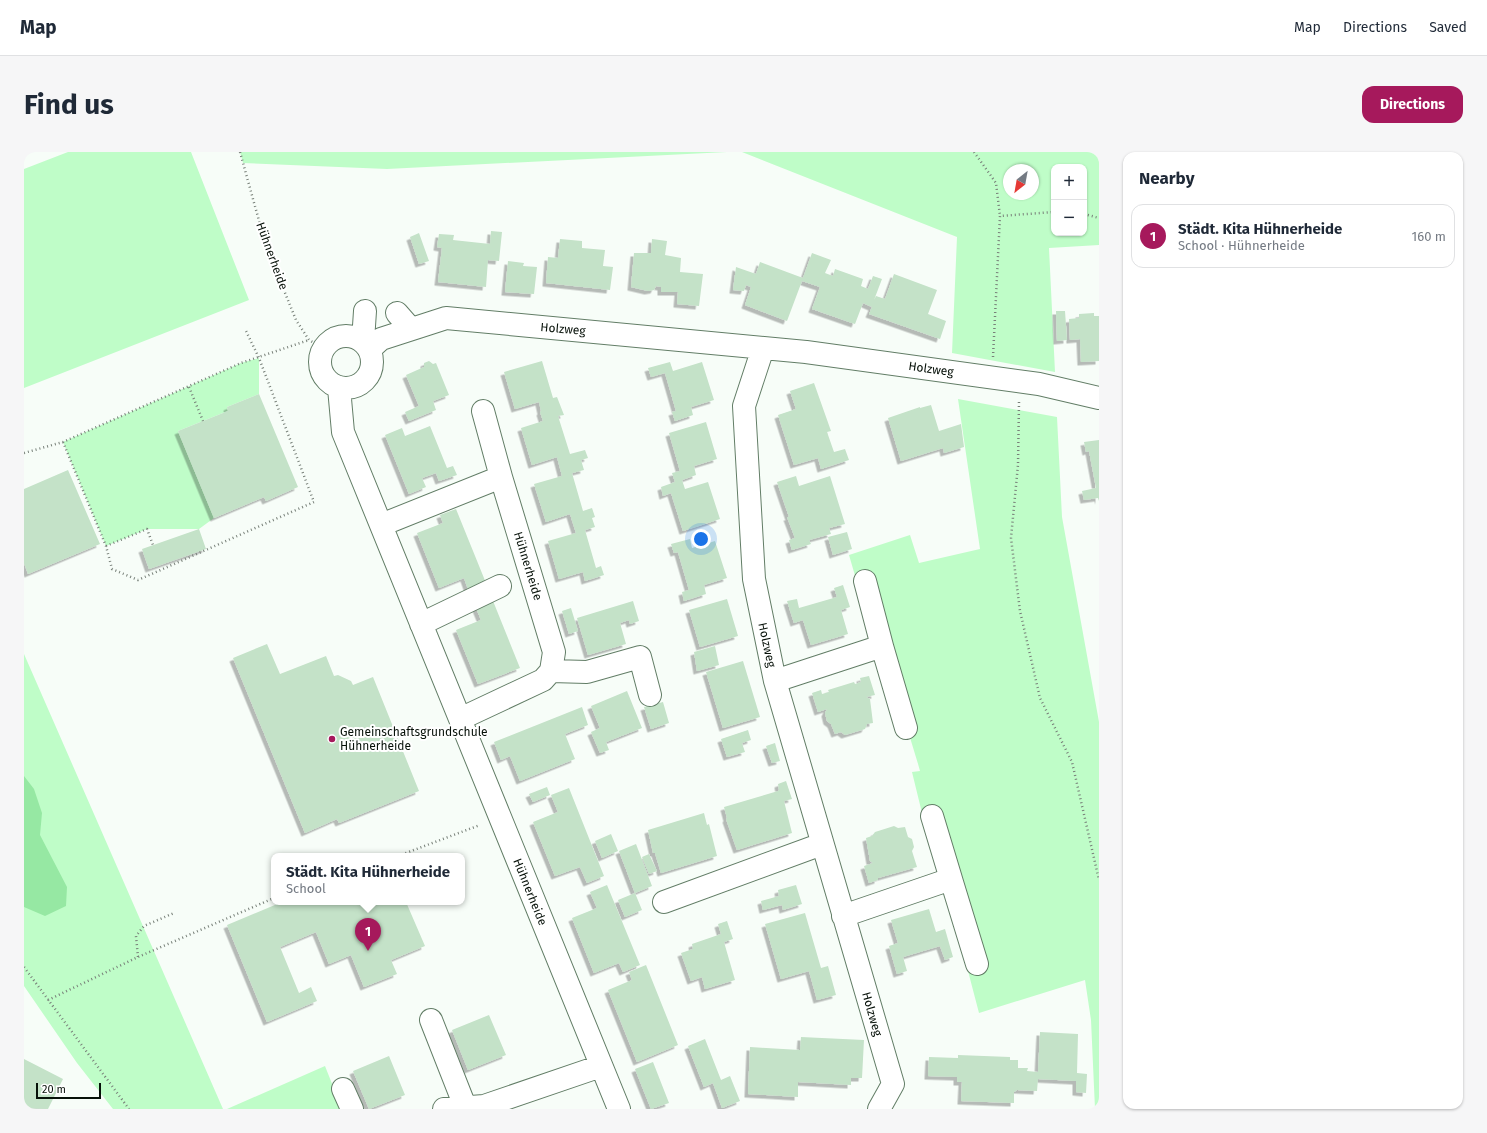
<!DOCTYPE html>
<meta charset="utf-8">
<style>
:root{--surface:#fff;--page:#f6f6f7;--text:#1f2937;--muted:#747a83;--line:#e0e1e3;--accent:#a6195c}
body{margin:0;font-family:"Fira Sans",sans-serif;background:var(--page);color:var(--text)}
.controls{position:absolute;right:12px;top:12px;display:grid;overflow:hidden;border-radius:8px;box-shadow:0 1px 3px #0004}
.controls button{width:36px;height:36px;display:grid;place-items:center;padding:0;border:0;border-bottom:1px solid var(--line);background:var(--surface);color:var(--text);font:20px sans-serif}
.compass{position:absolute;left:979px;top:12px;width:36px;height:36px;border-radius:50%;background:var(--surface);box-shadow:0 1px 3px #0004;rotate:211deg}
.scale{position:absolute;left:12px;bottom:10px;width:65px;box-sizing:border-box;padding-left:4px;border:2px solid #071109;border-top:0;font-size:11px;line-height:14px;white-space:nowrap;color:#071109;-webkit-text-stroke:3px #fff;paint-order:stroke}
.you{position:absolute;left:677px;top:387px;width:14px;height:14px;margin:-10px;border:3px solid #fff;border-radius:50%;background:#1a73e8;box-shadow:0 0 0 6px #1a73e833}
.badge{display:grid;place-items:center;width:26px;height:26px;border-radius:50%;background:var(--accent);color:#fff;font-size:13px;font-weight:700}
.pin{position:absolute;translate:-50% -33px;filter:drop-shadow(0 1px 2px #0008)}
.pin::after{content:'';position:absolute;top:21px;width:14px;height:12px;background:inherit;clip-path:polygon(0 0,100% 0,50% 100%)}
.popup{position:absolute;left:247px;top:701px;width:194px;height:52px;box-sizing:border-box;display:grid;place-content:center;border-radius:8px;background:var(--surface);filter:drop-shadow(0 1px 3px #0005);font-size:13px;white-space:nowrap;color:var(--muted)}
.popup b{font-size:15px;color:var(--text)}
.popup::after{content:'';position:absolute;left:50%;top:100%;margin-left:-8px;border:8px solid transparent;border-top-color:var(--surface)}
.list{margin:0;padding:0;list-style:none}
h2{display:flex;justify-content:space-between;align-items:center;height:52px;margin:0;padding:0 16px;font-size:17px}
h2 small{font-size:13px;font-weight:400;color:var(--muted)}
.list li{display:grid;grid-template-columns:26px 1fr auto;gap:12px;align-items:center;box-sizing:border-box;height:64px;margin:0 8px 8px;padding:0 8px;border:1px solid var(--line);border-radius:12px}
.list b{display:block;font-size:15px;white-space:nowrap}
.list p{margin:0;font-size:13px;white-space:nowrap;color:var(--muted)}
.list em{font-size:13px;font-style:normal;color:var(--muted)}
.map{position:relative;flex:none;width:1075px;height:957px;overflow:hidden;border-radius:12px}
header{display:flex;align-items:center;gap:24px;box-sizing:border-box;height:56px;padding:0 20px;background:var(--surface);border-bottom:1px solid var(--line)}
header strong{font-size:19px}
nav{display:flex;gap:22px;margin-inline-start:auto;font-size:14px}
.intro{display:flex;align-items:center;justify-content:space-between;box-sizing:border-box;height:96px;padding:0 24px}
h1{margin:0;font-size:28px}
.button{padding:10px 18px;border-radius:12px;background:var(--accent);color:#fff;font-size:14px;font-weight:700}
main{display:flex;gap:24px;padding:0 24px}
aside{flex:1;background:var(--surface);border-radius:12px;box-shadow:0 1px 3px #0004}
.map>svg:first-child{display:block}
.green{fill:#bffdc8;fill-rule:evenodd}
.water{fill:#96e8a3}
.building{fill:#c4e2c8;filter:url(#shadow)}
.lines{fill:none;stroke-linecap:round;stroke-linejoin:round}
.minor-casing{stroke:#627d66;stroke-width:24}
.path{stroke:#788079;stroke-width:2.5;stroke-dasharray:1 3;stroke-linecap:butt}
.minor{stroke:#fff;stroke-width:22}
.poi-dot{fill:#a6195c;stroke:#fff;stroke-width:1.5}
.labels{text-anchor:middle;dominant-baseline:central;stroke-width:4;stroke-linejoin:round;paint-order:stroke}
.street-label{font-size:12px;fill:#071109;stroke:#fff}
.poi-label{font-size:12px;fill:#071109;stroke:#fff;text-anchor:start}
</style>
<header>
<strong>Map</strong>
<nav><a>Map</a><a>Directions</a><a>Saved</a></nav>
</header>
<div class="intro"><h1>Find us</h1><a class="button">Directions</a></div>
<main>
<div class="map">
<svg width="1075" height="957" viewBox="0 0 1075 957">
<defs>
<filter id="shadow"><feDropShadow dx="-3.5" dy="3.5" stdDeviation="0" flood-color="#0004"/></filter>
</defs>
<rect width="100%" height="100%" fill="#f7fdf8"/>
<!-- green -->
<path class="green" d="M 44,0 L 167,0 L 225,148 L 0,236 L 0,17 Z
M 216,0 L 703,0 L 363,17 L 219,11 Z
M 718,0 L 1075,0 L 1075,93 L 1025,96 L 1031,220 L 928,201 L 933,85 ZM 1030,15 L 1060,15 L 1060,81 L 1030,81 ZM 985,18 L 1009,18 L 1009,42 L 985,42 Z
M 235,206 L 235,242 L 203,255 L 204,259 L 154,279 L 190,366 L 175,377 L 123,377 L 82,394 L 39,290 L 217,211 Z
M 934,247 L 1033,265 L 1038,365 L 1075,570 L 1075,957 L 1071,957 L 1067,868 L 1061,828 L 955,861 L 944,819 L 962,813 L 898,661 L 888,620 L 896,619 C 876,546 845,476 825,403 L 886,383 L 895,411 L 956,397 Z
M 0,502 L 199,957 L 89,957 L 53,911 L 0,834 Z
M 301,914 L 318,957 L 203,957 Z"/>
<!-- water -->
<path class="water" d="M 0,624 L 10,637 L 18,661 L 16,683 L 43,735 L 42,754 L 21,764 L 0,755 Z"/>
<!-- building -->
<path class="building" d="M 467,79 L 478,80 L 475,109 L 464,108 L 462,135 L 414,130 L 418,96 L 413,95 L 415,82 L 430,83 L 429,88 L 466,92 Z
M 395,81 L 405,109 L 395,112 L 386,85 Z
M 536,87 L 558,89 L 558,96 L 581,98 L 579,114 L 589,115 L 586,138 L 522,131 L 524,105 L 534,106 Z
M 628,87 L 643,89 L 641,103 L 657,106 L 656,120 L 679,122 L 675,154 L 653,152 L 654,140 L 637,140 L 637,135 L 632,134 L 630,138 L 624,139 L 607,135 L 610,101 L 627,101 Z
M 788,101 L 807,108 L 801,121 L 809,124 L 811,117 L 839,127 L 837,134 L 844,137 L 849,124 L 858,127 L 850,148 L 852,144 L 861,147 L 870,122 L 913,138 L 904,162 L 922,169 L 916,187 L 845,162 L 848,155 L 839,151 L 831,172 L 788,157 L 796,135 L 778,129 L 763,169 L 721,153 L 727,135 L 722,133 L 720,139 L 709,138 L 712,115 L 732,122 L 736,110 L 779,126 Z
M 484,109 L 500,111 L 499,114 L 513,115 L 510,142 L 481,140 Z
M 1032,159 L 1041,159 L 1043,188 L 1033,189 Z
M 1070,161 L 1070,164 L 1075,164 L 1075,209 L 1057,210 L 1056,187 L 1046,188 L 1045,167 L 1055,166 L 1055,162 Z
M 405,209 L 409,212 L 412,211 L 425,243 L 409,249 L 412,258 L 385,269 L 381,260 L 395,254 L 382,223 L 400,215 L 400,211 Z
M 518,209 L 529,246 L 533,245 L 540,263 L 534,264 L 546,302 L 561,298 L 564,306 L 557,308 L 560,318 L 548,321 L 559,359 L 568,356 L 571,365 L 568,366 L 571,375 L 561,378 L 572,416 L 577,414 L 580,423 L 561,429 L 559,420 L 535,427 L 524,389 L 552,381 L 546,362 L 522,370 L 510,332 L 538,324 L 533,305 L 508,313 L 497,276 L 519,269 L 516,260 L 517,259 L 515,250 L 491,257 L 480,220 Z
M 646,210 L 649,219 L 678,210 L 690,248 L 667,255 L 669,263 L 651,269 L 648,260 L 652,259 L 641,221 L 627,225 L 624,216 Z
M 790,231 L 807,279 L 803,280 L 810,300 L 821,297 L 825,308 L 797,317 L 794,306 L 770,313 L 754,263 L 772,257 L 766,239 Z
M 235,242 L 274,335 L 242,349 L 240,345 L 190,366 L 154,279 L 204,259 L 203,255 Z
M 907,253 L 915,279 L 937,272 L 940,295 L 920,301 L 919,296 L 877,309 L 864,266 L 896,255 L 896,256 Z
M 682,270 L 693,307 L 670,314 L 672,323 L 658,328 L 661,337 L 684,330 L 696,367 L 659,379 L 647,341 L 639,344 L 637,335 L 651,330 L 648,321 L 656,319 L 645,281 Z
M 406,274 L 423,316 L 429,314 L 433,323 L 415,329 L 412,321 L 398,326 L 402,335 L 385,342 L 361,283 L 378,276 L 381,284 Z
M 1075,288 L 1075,349 L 1074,346 L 1060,348 L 1058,339 L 1072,336 L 1065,299 L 1062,300 L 1060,290 Z
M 44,318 L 76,392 L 4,422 L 0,411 L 0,337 Z
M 772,324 L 775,334 L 806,324 L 821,372 L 805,376 L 807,382 L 785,388 L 787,392 L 768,398 L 765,388 L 771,386 L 763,365 L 765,365 L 753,330 Z
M 432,357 L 464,436 L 446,443 L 440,426 L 415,436 L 393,381 L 419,371 L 416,363 Z
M 175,377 L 182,397 L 125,417 L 118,397 Z
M 823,380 L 828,397 L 809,403 L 804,385 Z
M 666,387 L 668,396 L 691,389 L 703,426 L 680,433 L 682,442 L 660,449 L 658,440 L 665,438 L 654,400 L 650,401 L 647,392 Z
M 819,433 L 826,455 L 817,458 L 824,482 L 787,493 L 779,468 L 770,471 L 763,449 L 773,447 L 775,456 L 813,445 L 810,436 Z
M 467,444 L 496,516 L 454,532 L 432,478 L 457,468 L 450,451 Z
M 703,447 L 714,484 L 676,495 L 665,458 Z
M 609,449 L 615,469 L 606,472 L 605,468 L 596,471 L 602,492 L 564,503 L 553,466 Z
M 547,456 L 554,479 L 545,482 L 538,459 Z
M 243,492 L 256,522 L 302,504 L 310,524 L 314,523 L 327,529 L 329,533 L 349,525 L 395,639 L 315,671 L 313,667 L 281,681 L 209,506 Z
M 691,494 L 695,513 L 673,519 L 670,500 Z
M 719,509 L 736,565 L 699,576 L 682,520 Z
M 845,524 L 851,543 L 842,545 L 846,547 L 849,571 L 843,572 L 841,577 L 821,583 L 817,580 L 811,582 L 807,572 L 803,569 L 801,561 L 803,557 L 794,560 L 788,541 L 797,538 L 798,542 L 805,540 L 804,538 L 830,530 L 831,532 L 837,530 L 836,526 Z
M 603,539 L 618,576 L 582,590 L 585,598 L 576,601 L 567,580 L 576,576 L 567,554 Z
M 639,550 L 645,571 L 627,577 L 620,555 Z
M 558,555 L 564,573 L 541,582 L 551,607 L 496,629 L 486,604 L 477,608 L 470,590 Z
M 724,578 L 727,588 L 718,591 L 721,600 L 703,605 L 697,587 Z
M 751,591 L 756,609 L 748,611 L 742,594 Z
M 762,629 L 768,647 L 760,649 L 768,681 L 713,698 L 702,667 L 703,666 L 700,655 L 754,639 L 755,638 L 754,632 Z
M 523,635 L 526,643 L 509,650 L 505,642 Z
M 545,636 L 580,724 L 563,731 L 556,715 L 531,724 L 509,670 L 534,660 L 527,643 Z
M 680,661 L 683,673 L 685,672 L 693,704 L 637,721 L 631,701 L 629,701 L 624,678 Z
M 870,674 L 874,676 L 881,675 L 884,685 L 888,687 L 890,695 L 888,699 L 893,715 L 854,726 L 854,728 L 845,731 L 840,714 L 849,711 L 846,709 L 842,686 L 848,684 L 851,680 Z
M 587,682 L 594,699 L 578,706 L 571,689 Z
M 612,692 L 628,734 L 611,741 L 618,758 L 601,765 L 594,748 L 611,741 L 595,699 Z
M 625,702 L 633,719 L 625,722 L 618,705 Z
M 583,733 L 616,813 L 599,820 L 595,811 L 570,821 L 548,766 L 573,756 L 566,740 Z
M 772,733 L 778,752 L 759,758 L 758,753 L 739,758 L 737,749 L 755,744 L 754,738 Z
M 258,750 L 382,750 L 401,794 L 367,808 L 373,822 L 340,835 L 327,803 L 305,812 L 292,780 L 256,795 L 275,841 L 287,835 L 293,849 L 243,870 L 203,773 Z
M 905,757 L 912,780 L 921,777 L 929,805 L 921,808 L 916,794 L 879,805 L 883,819 L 873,822 L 865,794 L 874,791 L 867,768 Z
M 781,761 L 797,816 L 804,814 L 812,843 L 793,848 L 785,819 L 757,827 L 741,772 Z
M 703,769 L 709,787 L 700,790 L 711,828 L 681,837 L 678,825 L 667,829 L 657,801 L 669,797 L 668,792 L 697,782 L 694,772 Z
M 622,813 L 654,893 L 613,910 L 584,838 L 608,828 L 605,820 Z
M 465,863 L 482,903 L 444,918 L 428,878 Z
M 1016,880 L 1054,882 L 1053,921 L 1063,922 L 1062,941 L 1052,940 L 1052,929 L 1014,927 L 1013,939 L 993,938 L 990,940 L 990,951 L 937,949 L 938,930 L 933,930 L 933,925 L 904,924 L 905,905 L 934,906 L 934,903 L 986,905 L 986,908 L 994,908 L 994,916 L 1004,916 L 1003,919 L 1014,920 Z
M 777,885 L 840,888 L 838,926 L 827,926 L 827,933 L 774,930 L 774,945 L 724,942 L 726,895 L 776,898 Z
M 681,887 L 697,928 L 706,924 L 716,949 L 698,956 L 689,931 L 680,935 L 664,894 Z
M 365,904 L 381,943 L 345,957 L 329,919 Z
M 0,907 L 39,927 L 24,957 L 0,956 Z
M 629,910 L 645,951 L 627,957 L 611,917 Z"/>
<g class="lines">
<!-- minor casing -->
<g class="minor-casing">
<path id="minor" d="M 373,161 L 387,177
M296 210a26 26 0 1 1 52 0a26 26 0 1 1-52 0Z
M 339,189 L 341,159
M 739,196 L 720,254 L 730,427 L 751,529 L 869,932 L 855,957
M 346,197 L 357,187 L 422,166 L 782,200 L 1015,232 L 1075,246
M 315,236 L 319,280 L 595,957
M 459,259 L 477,325
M 357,373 L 477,325 L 530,500 L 527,519 L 519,528 L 436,567
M 841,429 L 858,494
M 397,472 L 476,434
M 527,519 L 563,520 L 616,505 L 626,543
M 751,529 L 858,494 L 882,576
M 908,664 L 927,727
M 640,750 L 798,692
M 819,764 L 927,727 L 953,812
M 407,868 L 442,957
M 319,937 L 328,957
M 420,957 L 460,954 L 577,914"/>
</g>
<!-- path -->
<path class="path" d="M 216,0 L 242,94 L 272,168 L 285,188 L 300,197
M 950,0 L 972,31 L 976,64
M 1060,62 L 1075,66
M 969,205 L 976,64 L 1030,60
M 165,235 L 179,269
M 995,250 L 994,313 L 987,386 L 996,459 L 1016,546 L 1048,610 L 1075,728
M 39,290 L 82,394 L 88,417 L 114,428 L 290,350 L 235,206 L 222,179
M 0,301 L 39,290 L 217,211 L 285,188
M 82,394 L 123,377 L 129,393
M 374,704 L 456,673
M 114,805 L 112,784 L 120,774 L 150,761
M 0,815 L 105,957
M 24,848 L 114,805 L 250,746"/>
<!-- minor -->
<use href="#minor" class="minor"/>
</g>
<!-- markers -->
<circle class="poi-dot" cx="308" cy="587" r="4"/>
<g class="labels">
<!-- street labels -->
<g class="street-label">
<text transform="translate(248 104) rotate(70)">Hühnerheide</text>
<text transform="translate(539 177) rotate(5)">Holzweg</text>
<text transform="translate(907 217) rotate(8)">Holzweg</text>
<text transform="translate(504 414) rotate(73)">Hühnerheide</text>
<text transform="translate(743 493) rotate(78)">Holzweg</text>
<text transform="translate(506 740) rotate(68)">Hühnerheide</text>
<text transform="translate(848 862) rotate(74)">Holzweg</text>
</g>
<!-- poi labels -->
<g class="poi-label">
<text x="316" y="580">Gemeinschaftsgrundschule<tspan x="316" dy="14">Hühnerheide</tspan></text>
</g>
</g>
</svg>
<div class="controls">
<button>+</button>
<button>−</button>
</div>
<svg class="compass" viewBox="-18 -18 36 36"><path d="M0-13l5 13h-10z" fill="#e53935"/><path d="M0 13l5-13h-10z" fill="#747a83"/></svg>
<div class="scale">20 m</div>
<div class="you"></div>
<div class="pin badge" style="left:344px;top:799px">1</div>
<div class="popup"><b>Städt. Kita Hühnerheide</b>School</div>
</div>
<aside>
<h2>Nearby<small></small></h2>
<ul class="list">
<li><span class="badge">1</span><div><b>Städt. Kita Hühnerheide</b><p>School · Hühnerheide</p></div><em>160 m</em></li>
</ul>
</aside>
</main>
